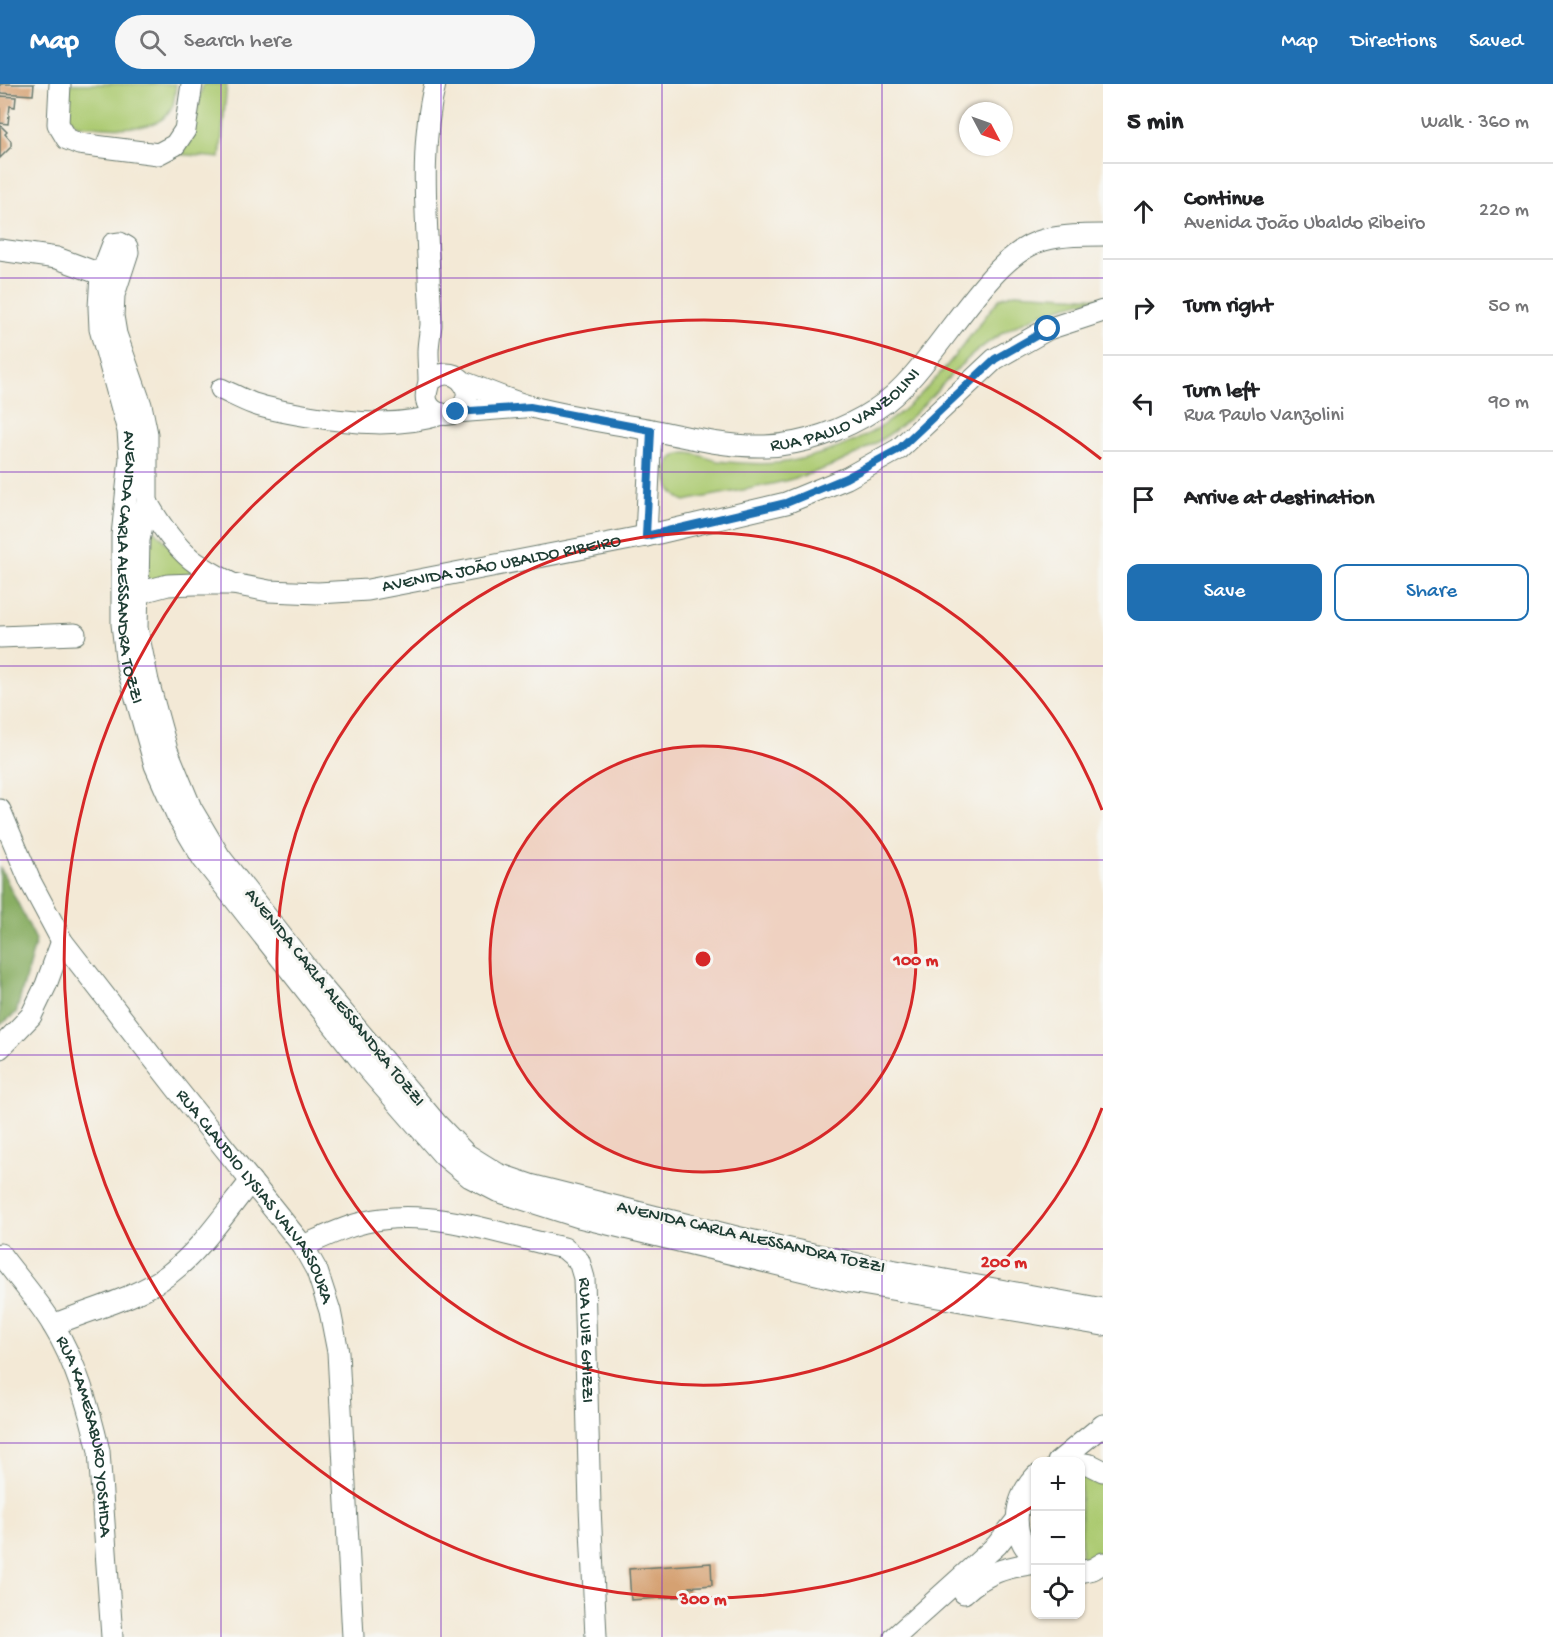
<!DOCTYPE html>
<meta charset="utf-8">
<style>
:root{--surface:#fff;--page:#f6f6f6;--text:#202124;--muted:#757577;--line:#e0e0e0;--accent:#1f6fb2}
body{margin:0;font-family:"Gochi Hand",sans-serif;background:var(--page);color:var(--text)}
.controls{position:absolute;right:18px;bottom:18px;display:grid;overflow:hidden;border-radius:12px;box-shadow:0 2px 4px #0004}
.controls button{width:54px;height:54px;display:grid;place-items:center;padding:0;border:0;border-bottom:2px solid var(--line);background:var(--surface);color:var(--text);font:30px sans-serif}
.compass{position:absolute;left:959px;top:18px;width:54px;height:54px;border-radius:50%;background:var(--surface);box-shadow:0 2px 4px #0004;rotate:131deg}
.stop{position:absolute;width:18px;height:18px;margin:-14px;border:4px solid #1f6fb2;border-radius:50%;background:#fff}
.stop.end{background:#1f6fb2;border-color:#fff;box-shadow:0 2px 6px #0008}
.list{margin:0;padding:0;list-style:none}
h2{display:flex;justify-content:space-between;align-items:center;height:78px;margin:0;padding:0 24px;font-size:26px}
h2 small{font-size:20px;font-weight:400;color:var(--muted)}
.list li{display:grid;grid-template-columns:39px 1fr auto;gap:18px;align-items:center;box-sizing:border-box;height:96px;padding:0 24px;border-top:2px solid var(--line)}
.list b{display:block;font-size:22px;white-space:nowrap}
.list p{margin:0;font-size:20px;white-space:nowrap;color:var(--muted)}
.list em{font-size:20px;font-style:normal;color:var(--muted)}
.actions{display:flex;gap:12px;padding:18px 24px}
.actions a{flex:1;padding:14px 0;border:2px solid var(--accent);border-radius:12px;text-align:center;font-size:21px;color:var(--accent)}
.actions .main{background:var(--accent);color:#fff}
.icon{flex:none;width:33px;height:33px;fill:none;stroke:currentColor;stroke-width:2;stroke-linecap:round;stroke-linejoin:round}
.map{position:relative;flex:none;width:1103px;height:1553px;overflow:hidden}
header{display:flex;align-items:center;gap:36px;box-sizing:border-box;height:84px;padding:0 30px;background:var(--accent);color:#fff}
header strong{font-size:28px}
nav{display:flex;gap:33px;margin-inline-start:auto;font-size:21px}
.search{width:420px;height:54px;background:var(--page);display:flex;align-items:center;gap:15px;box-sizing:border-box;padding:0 21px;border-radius:33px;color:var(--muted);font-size:22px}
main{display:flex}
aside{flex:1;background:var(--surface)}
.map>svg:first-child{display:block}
.green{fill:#acca71;stroke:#668452;stroke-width:1.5}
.forest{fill:#89ae63;stroke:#54764c;stroke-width:1.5}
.building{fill:#d5a172}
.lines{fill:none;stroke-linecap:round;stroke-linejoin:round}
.minor-casing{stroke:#69796d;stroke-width:23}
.minor{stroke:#fff;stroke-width:21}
.route{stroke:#1f6fb2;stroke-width:8}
.grid{fill:none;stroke:#7b2cbf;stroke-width:1.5;stroke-opacity:0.55}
.ring{fill:none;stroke:#d62828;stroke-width:3}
.labels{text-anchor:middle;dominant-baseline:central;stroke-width:6;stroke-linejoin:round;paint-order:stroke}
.street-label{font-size:18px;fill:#1f3d34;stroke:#f6f6f2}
.centre{fill:#d62828;stroke:#f6f6f2;stroke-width:3}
.ring-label{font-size:18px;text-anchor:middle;font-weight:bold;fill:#d62828;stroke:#f6f6f2;stroke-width:6;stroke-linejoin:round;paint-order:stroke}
</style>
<header>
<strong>Map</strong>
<div class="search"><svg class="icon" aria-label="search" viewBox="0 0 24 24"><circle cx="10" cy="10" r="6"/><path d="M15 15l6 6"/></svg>Search here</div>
<nav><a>Map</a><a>Directions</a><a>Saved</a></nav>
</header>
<main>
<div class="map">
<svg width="1103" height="1553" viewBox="0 0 1103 1553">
<rect width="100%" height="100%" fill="#f6f6f2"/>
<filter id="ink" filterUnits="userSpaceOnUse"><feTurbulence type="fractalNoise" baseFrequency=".0167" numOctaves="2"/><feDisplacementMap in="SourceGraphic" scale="12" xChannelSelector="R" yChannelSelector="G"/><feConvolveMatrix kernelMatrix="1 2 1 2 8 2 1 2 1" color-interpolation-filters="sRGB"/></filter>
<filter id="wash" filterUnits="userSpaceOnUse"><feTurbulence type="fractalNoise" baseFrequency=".008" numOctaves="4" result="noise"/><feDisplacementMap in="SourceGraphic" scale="24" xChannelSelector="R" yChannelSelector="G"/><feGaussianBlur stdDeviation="1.35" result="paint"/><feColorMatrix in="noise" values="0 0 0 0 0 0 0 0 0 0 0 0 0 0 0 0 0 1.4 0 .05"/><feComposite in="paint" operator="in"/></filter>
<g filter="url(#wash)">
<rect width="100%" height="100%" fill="#f3e9d6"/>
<!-- green -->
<path class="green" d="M 69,0 L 176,0 C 175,7 175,16 172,23 C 160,53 102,42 77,41 L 66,31 Z
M 203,0 L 227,0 L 220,74 L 178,70 L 199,17 Z
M 1015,209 L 1103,214 C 1047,222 994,246 954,288 C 933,310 914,334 888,351 C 868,364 846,377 823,385 C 783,401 728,408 685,417 C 662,409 657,370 687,369 C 697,369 708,375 718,377 C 737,379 758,381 777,379 C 794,378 810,373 826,368 C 912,341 947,280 1000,214 Z
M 151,442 L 196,491 L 147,500 L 147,473 Z
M 1080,1386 L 1103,1396 L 1103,1467 L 1092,1474 L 1081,1477 Z"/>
<!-- forest -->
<path class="forest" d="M 0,783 L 36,856 L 16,929 L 0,941 Z"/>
<g id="blocks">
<!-- building -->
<path class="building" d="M 0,0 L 34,0 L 33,11 L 0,9 Z
M 0,12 L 16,13 L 15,23 L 10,22 L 8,40 L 0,39 Z
M 0,41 L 7,48 L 5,50 L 11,57 L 11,63 L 0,74 Z
M 711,1479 L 712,1501 L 689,1503 L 690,1512 L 631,1516 L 629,1485 Z"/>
</g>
</g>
<g filter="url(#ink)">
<use href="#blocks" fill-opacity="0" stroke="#69796d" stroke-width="1.5"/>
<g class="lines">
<!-- minor casing -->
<g class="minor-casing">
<g id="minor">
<path d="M 60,0 L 58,40 L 67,55 L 79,60 L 158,70 L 175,61 L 185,46 L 192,0"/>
<path d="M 0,166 L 57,174 L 114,195"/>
<path id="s1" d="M 463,298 C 486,306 509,317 532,323 C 571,333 612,339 652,346 C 690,354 727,363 765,362 C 803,361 844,346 876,325 C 934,289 984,171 1044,156 C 1063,151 1084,151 1103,151"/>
<path d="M 429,299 C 451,275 480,305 461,324 C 451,335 432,331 427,318 C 424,309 429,303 429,296 C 429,287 428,277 428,268 C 428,259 430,250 431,241 C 431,225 429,207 429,191 C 426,128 420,61 435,0"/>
<path d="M 221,305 C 232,310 243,316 254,320 C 272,326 291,329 309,332 C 353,339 398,344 442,330"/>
<path d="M 456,328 L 524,323"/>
<path d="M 147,418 C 159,439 172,459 191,475 C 203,485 219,492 232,500"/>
<path d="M 646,452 L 651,346"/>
<path id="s2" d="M 138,509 L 168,501 L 195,500 L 233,500 L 269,507 L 318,509 L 368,506 L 646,452 L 786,419 L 847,394 L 899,365 L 995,275 L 1048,245 L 1103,227"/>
<path d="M 0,553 L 75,550"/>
<path id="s3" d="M 0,726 L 30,797 L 62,857 L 177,1005 L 303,1162 L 317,1187 L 330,1227 L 338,1268 L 353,1553"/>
<path d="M 0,964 L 31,932 L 46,901 L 62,857"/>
<path id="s4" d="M 303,1162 C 328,1151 355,1138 382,1135 C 443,1127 504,1152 564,1164 L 579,1177 L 584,1194 L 590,1423 L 596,1553"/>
<path id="s5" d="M 0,1170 C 17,1193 38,1216 53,1241 C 76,1278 89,1324 99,1367 L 112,1553"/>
<path id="s6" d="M 1103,1225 L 858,1180 L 736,1153 L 530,1101 L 498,1090 L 466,1070 L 436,1039 L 315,895 L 220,773 L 191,724 L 167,666 L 148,597 L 137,544 L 139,456 L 147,418 L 147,350 L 141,321 L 116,250 L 113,232 L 114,211 L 128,168 L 127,163 L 120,159 L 113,160 L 101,191 L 99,223 L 100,245 L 128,347 L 130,374 L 122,452 L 122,540 L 127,582 L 155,681 L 177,731 L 203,775 L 367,984 L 443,1071 L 470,1093 L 497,1107 L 579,1133 L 850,1198 L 1103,1241"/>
<path d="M 53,1241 C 91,1225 135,1215 168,1191 C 201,1166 225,1129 251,1097"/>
<path d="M 1058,1378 L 1103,1341"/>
<path d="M 1080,1379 L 1091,1381 L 1103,1387"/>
<path d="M 1036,1392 C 1013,1416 1009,1452 1036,1475"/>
<path d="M 1080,1488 L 1093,1485 L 1103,1479"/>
<path d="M 964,1509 C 985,1489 1006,1483 1036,1479"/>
<path d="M 895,1553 L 997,1461 L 1016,1437"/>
</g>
</g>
<!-- minor -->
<use href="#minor" class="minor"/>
</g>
</g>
<g class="lines" filter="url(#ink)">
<!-- route -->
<path class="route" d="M 456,328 L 530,323 L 651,346 L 646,452 L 786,419 L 846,394 L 899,365 L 995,275 L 1048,245"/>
</g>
<!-- grid -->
<path class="grid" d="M 221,0 L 221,1553M 441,0 L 441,1553M 662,0 L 662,1553M 882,0 L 882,1553M 0,194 L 1103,194M 0,388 L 1103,388M 0,582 L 1103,582M 0,776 L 1103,776M 0,971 L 1103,971M 0,1165 L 1103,1165M 0,1359 L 1103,1359"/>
<!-- distance rings -->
<circle cx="703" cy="875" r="213" fill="#d62828" fill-opacity=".12"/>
<g class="ring">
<circle cx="703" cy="875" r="213"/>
<path d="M1102 1024A426 426 0 1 1 1102 726"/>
<path d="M1032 1423A639 639 0 1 1 1101 375"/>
</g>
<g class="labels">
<!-- street labels -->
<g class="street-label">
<text stroke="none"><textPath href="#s1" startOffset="400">RUA PAULO VANZOLINI</textPath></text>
<text stroke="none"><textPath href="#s2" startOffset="368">AVENIDA JOÃO UBALDO RIBEIRO</textPath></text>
<text stroke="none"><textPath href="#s6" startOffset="2024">AVENIDA CARLA ALESSANDRA TOZZI</textPath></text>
<text transform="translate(334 914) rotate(51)">AVENIDA CARLA ALESSANDRA TOZZI</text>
<text stroke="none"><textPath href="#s3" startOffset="466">RUA CLAUDIO LYSIAS VALVASSOURA</textPath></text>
<text transform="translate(751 1154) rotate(13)">AVENIDA CARLA ALESSANDRA TOZZI</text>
<text stroke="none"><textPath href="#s4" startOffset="369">RUA LUIZ GHIZZI</textPath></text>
<text stroke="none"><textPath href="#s5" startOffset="206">RUA KAMESABURO YOSHIDA</textPath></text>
</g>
</g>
<circle cx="703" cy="875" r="9" class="centre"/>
<g class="ring-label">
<text x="916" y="881">100 m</text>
<text x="1004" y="1183">200 m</text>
<text x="703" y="1520">300 m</text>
</g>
</svg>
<div class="controls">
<button>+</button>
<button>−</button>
<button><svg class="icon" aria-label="locate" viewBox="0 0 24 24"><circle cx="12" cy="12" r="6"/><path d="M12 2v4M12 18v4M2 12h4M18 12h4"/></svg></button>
</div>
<svg class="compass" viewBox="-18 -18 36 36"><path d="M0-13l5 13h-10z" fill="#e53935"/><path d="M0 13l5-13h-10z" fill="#757577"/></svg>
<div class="stop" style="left:1048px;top:245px"></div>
<div class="stop end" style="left:456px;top:328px"></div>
</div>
<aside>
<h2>5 min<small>Walk · 360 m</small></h2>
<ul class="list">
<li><svg class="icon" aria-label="ahead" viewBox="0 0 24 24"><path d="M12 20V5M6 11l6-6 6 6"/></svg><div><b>Continue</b><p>Avenida João Ubaldo Ribeiro</p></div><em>220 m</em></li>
<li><svg class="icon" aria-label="right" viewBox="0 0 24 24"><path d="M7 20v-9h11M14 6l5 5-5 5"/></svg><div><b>Turn right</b></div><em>50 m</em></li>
<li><svg class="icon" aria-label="left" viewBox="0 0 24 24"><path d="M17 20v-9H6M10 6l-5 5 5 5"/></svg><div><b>Turn left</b><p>Rua Paulo Vanzolini</p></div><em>90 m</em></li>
<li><svg class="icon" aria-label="arrive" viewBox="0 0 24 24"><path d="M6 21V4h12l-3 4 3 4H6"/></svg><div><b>Arrive at destination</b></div></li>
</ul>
<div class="actions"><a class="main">Save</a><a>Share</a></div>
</aside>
</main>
